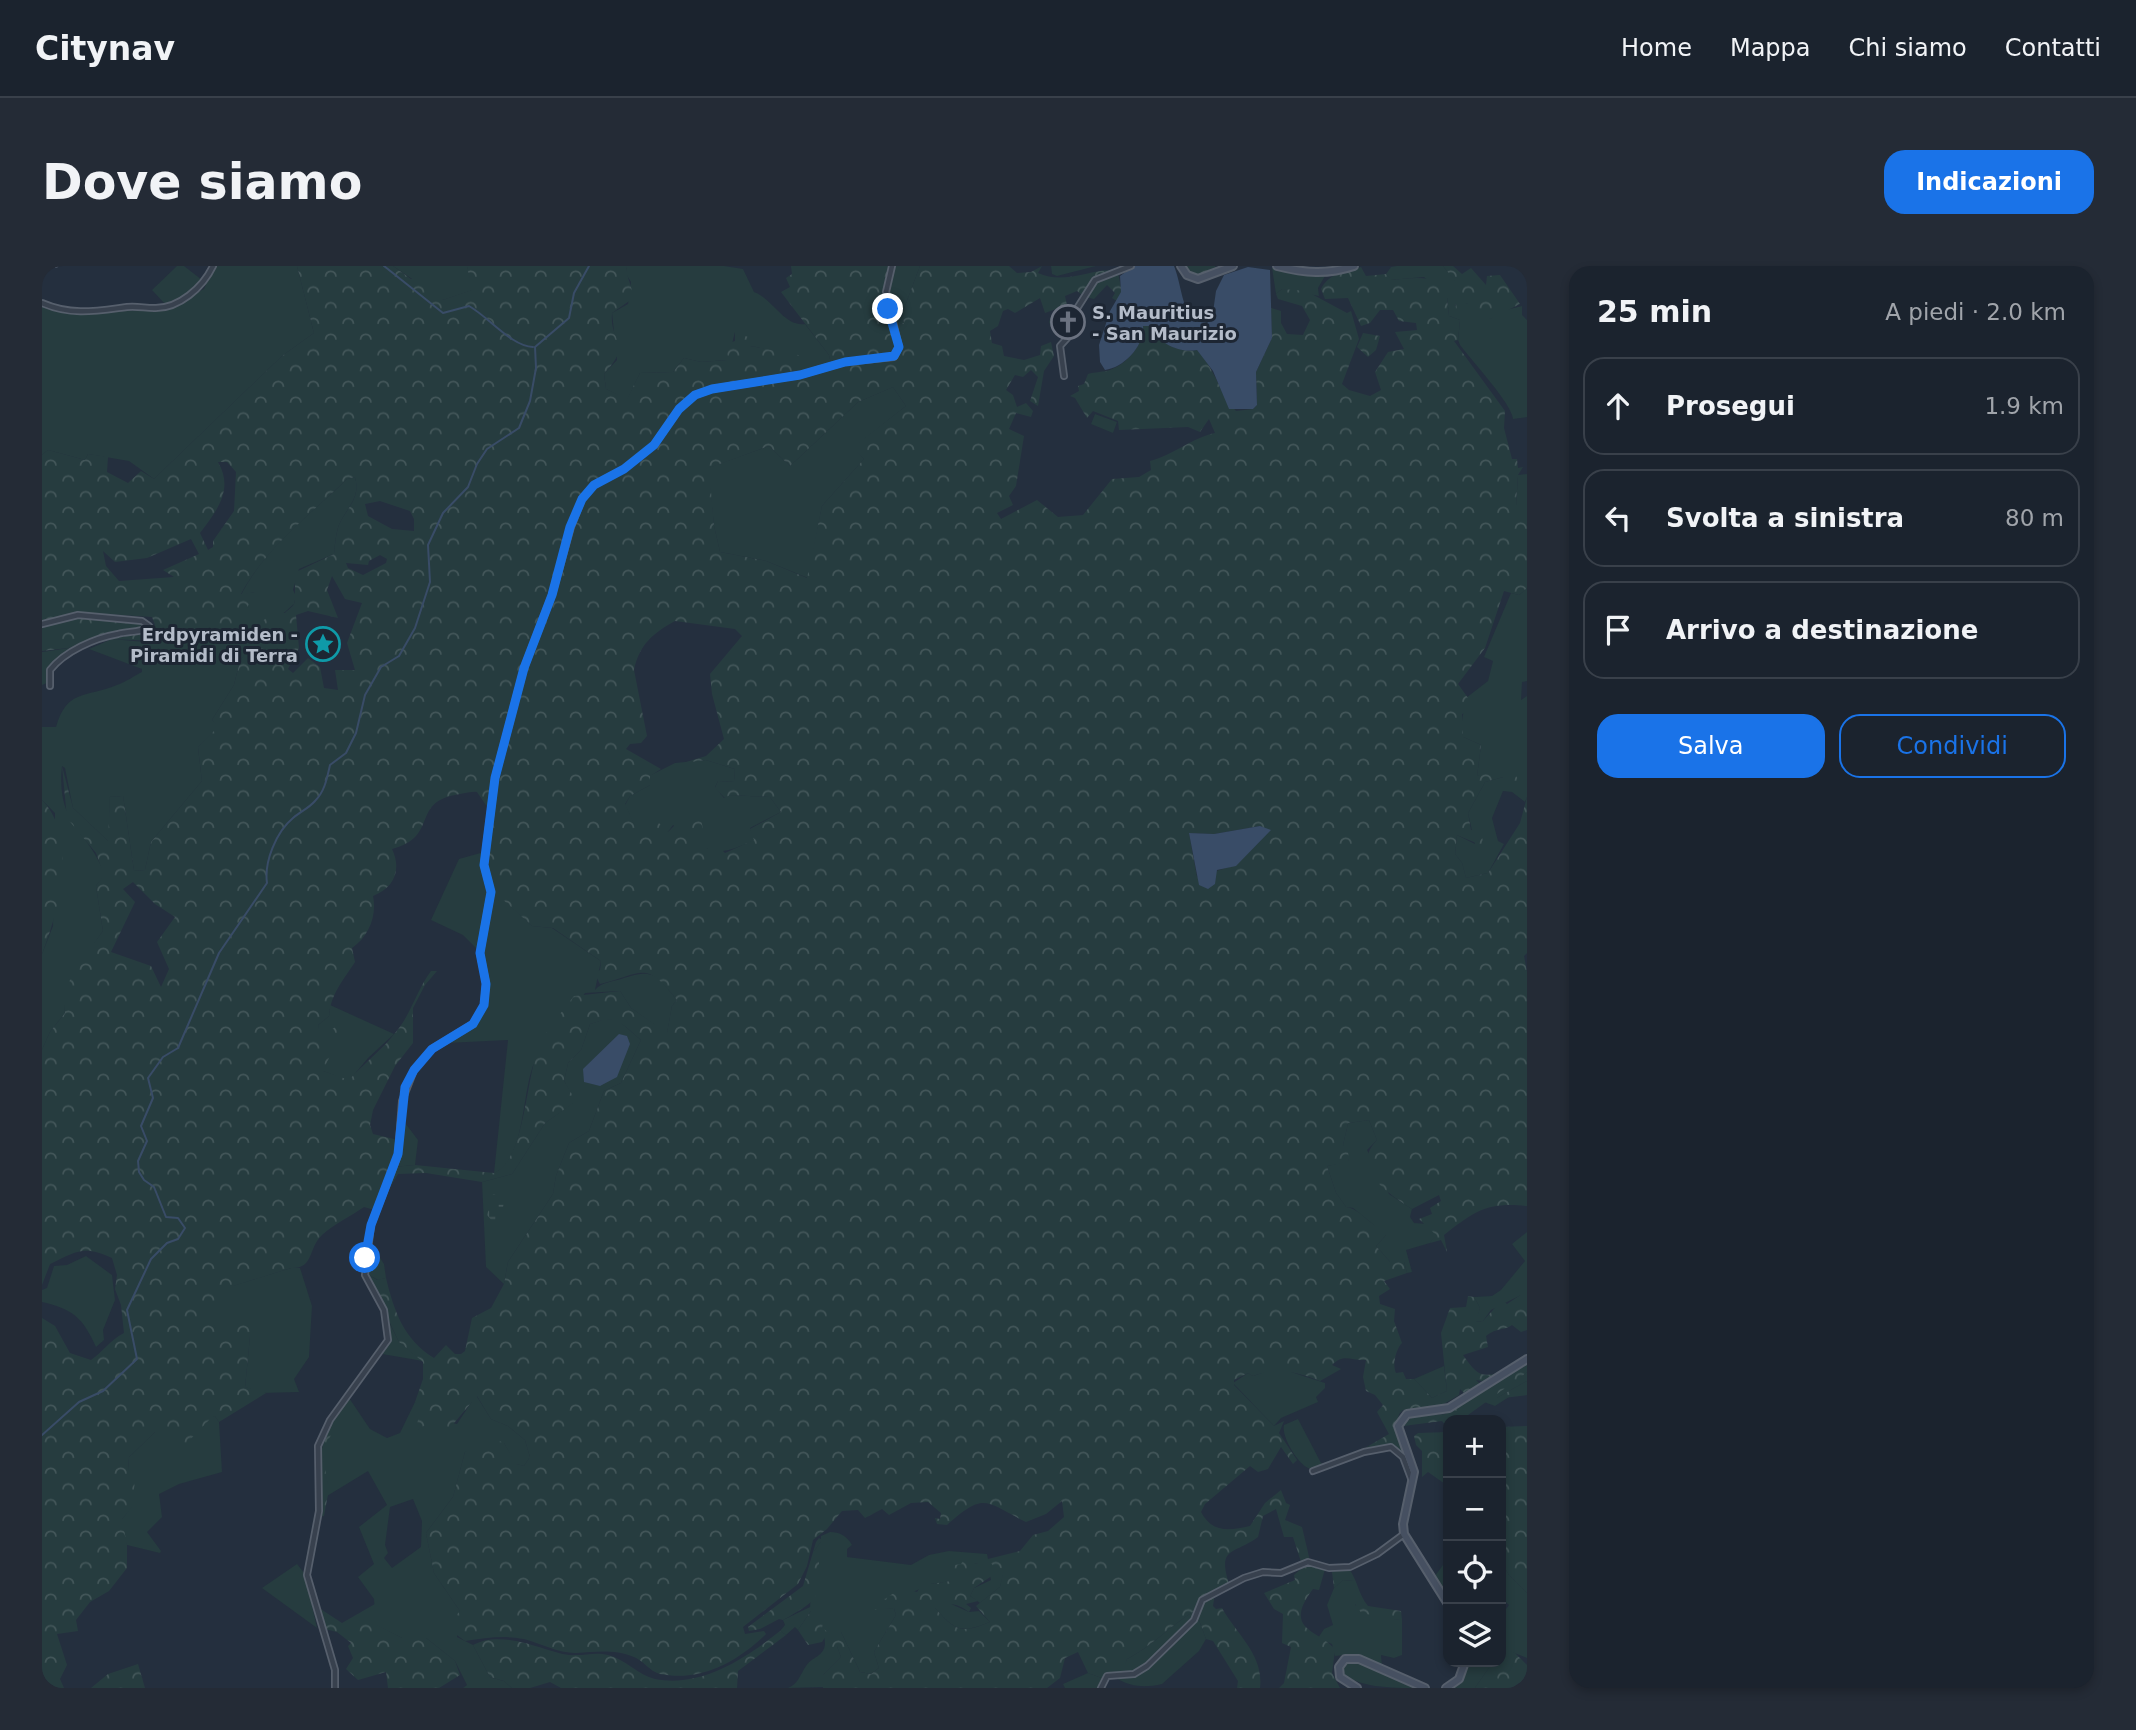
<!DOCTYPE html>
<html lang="it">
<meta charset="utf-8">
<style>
:root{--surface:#1b232e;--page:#242b36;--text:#f1f3f6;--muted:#a0a4aa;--line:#39404a;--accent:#1a73e8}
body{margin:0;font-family:"DejaVu Sans",sans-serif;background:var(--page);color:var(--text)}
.controls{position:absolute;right:21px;bottom:21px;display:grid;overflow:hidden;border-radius:14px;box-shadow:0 4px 10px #0003}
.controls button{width:63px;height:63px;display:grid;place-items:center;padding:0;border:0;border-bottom:2px solid var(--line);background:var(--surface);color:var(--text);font:35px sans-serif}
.stop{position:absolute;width:21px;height:21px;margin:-16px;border:5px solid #1a73e8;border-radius:50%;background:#fff}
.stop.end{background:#1a73e8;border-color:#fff;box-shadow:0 2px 7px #0008}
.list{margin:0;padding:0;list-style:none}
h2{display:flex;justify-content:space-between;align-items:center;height:91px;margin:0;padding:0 28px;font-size:30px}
h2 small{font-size:23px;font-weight:400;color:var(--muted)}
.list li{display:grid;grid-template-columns:46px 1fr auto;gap:21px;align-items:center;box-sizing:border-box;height:98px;margin:0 14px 14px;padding:0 14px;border:2px solid var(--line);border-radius:21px}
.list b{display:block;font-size:26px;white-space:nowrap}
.list em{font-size:23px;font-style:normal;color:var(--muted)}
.actions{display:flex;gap:14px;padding:21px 28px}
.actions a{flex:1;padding:16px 0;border:2px solid var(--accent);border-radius:21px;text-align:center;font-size:24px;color:var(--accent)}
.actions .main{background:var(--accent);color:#fff}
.icon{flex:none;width:38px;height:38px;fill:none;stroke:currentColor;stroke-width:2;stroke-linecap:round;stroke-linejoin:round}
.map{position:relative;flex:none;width:1485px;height:1422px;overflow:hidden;border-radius:21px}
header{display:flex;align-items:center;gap:42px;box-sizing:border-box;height:98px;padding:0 35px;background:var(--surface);border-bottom:2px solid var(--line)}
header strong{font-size:33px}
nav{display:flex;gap:38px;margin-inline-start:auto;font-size:24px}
.intro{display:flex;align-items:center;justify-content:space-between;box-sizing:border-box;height:168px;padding:0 42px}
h1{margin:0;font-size:49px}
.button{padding:18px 32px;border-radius:21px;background:var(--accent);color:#fff;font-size:24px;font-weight:700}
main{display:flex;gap:42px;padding:0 42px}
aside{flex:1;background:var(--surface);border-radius:21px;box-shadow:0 4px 10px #0003}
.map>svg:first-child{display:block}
.green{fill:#263c3f;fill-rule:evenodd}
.forest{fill:url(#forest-crowns);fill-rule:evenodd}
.wetland{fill:url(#wetland-marsh)}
.water{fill:#394c67}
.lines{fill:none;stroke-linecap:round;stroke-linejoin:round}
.stream{stroke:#394c67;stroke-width:2}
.street-casing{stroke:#565f6c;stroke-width:8}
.secondary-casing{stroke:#565f6c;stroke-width:10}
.street{stroke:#38414e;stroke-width:4.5}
.secondary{stroke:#465061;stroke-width:6}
.rail{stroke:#5a6575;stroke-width:2;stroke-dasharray:7 7;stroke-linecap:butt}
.route{stroke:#1a73e8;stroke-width:9}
.labels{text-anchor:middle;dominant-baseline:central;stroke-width:6;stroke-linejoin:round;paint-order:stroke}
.poi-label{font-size:18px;font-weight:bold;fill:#b4bcc9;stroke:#1d2633;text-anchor:start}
</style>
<header>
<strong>Citynav</strong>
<nav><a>Home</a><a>Mappa</a><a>Chi siamo</a><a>Contatti</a></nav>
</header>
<div class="intro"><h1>Dove siamo</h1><a class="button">Indicazioni</a></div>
<main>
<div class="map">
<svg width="1485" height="1422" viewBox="0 0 1485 1422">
<defs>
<pattern id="forest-crowns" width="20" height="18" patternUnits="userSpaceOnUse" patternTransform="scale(1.75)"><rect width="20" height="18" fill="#263c3f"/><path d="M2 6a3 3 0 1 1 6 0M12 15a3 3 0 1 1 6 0" fill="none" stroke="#435659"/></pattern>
<pattern id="wetland-marsh" width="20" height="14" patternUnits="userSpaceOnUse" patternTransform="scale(1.75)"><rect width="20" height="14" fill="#263c3f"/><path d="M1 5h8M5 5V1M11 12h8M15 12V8" fill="none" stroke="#435659"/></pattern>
</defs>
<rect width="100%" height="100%" fill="#242f3e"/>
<!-- green -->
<path class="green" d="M 135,0 L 142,0 L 160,14 L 144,29 L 123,38 L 110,24 Z
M 172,0 L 255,0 L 272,67 L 240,90 L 112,213 L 87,195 L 46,188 L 43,194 L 6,184 L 0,189 L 0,40 L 26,48 L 122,43 L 162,23 Z
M 351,0 L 425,0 L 431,24 L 401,34 Z
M 585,0 L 682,0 L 701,3 L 712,26 C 731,33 742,61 763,58 L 787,89 L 789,98 C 763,105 733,82 707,80 L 693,66 L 686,94 L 659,96 L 642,92 L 631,106 L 598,107 L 585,134 L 564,123 L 562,108 L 575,94 L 570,47 L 586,38 L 589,16 L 584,8 Z
M 851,0 L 878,0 L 860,48 L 862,57 L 853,59 L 845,26 Z
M 1009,0 L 1054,0 L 1015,10 L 1010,8 Z
M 1355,0 L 1401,0 C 1414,16 1421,18 1413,40 L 1425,37 L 1448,53 L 1460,45 L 1480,40 L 1480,49 L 1485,54 L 1485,151 L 1471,153 C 1470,138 1430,95 1418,79 L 1416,74 L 1418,54 L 1407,50 L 1405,31 L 1382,11 L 1349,14 L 1344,8 L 1349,1 Z
M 1230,2 L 1261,9 L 1283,10 L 1276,22 L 1277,30 L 1240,23 L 1234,28 Z
M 851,121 L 864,140 L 811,182 L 822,193 L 780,240 L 766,312 L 724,295 L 678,286 L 672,260 L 666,202 L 727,180 L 748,200 L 816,136 Z
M 1053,148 L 1075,156 L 1071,167 L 1049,158 Z
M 1485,208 L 1485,239 L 1474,239 L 1476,209 Z
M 313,211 C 319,232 305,241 297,259 C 294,267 293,279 292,288 L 257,303 L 251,324 L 254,330 L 252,338 L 218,368 L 198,395 L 192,419 L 170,454 L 177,461 L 156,481 L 160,515 L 109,576 L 103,604 L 92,605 L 81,530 L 68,531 L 67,576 L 31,542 L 23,502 L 20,500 C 14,560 45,561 63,609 L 54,620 L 61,665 C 48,684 20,724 23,747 L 8,766 L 0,784 L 0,688 L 11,660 L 13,547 L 0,534 L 0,461 L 14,461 C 25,423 43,432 75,419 C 84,416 92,410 100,406 L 100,403 L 47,383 L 70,373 L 103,376 L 143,364 L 213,326 L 199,329 C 223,281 267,250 305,213 Z
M 1485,322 L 1485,415 L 1480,416 L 1479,434 L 1485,430 L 1485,531 L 1483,536 L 1470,526 L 1461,525 L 1450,552 L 1456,575 L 1462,578 L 1446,607 L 1424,612 L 1420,597 L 1413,588 L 1415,569 L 1433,578 L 1426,547 L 1443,516 L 1461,511 L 1460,507 L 1435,510 L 1439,479 L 1421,471 L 1419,460 L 1424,432 L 1446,415 L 1451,395 L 1442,391 L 1469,327 L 1477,329 Z
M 34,381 C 17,392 5,396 5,417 L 0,419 L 0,386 Z
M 664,494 L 693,503 L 692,516 L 676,515 L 673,521 L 682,532 L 688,529 L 728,531 L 739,546 L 708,562 L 713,574 C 669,594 668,586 631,559 L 626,566 L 593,561 L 583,539 L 588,530 L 608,519 L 607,510 L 633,497 Z
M 442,586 L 441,607 L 448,627 L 438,680 L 434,682 L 421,669 L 389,654 L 417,593 Z
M 458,630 L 490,660 L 510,662 L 559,695 L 553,724 C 560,716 569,716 579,713 C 612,702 614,708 635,734 L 630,740 L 625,768 L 589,742 L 578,725 L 543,727 C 530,746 496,784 490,803 C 480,832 482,895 452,907 L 466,774 L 404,777 C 459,750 441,736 440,688 C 440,668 450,647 458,630 Z
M 288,739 L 352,768 L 326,792 L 307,815 L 281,805 L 276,759 L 287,750 Z
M 563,753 L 576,754 L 599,774 L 579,817 L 562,825 L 547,865 L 527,877 L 514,910 L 511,928 L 466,996 L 462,1018 L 444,1001 L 440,916 L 470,908 L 503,857 L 533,835 L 522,815 L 526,797 L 539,784 L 548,758 Z
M 360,853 L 376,874 L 373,899 L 352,901 L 359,888 Z
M 1327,854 L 1335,874 L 1325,884 L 1347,928 L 1370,943 L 1368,951 L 1372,957 L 1386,958 L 1395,969 L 1388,977 L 1364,984 L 1370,1006 L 1365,1007 L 1362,996 L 1348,996 L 1334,980 L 1344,969 L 1311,942 L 1304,941 L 1294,927 L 1285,900 L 1307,895 L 1301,879 L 1306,857 Z
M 1485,966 L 1485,1030 L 1483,1032 L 1479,1029 L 1449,1044 L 1441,1055 L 1433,1056 L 1438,1042 L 1432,1031 L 1450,1030 L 1459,1024 L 1483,995 L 1470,978 Z
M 329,978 L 342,998 L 344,1012 L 336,1014 L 325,1008 Z
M 44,990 L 70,1009 L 73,1034 L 61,1064 L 62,1074 L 54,1081 C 41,1052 31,1043 0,1036 L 0,1024 L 5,1022 L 12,1000 L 25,999 Z
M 249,1002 L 258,1002 L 270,1040 L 267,1091 L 252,1113 L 257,1126 L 219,1127 L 203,1121 L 208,1070 L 174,1064 L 167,1049 L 190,1020 Z
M 347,1056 L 357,1076 L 381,1095 L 340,1088 L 348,1077 Z
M 1402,1100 L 1405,1125 L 1390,1132 L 1372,1113 Z
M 1228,1104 L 1246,1105 L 1283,1117 L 1283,1122 L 1274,1131 L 1276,1136 L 1239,1152 L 1232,1160 L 1191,1117 L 1206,1107 L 1211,1110 Z
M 1485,1106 L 1485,1115 L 1455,1132 L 1467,1131 L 1453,1140 L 1442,1136 Z
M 434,1129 L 449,1153 L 466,1160 L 483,1174 L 488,1191 L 482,1200 L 473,1198 L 462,1177 L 423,1186 L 411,1231 L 384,1267 L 392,1307 L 418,1345 L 415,1371 L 431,1379 L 448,1411 L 462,1415 L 470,1422 L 421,1422 L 425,1419 L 413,1395 L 384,1372 L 360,1372 L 334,1359 L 332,1333 L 316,1311 L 332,1298 L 317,1261 L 345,1239 L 326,1205 L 285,1230 C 289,1218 280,1205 281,1192 C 283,1170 298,1152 307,1132 L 328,1163 L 345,1172 L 358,1167 L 373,1136 L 379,1141 L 375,1164 L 392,1153 L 415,1158 ZM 371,1233 L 380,1255 L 379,1281 L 350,1302 L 342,1292 L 346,1287 L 343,1279 L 348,1241 Z
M 173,1150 L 177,1156 L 180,1206 L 137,1218 L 117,1228 L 120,1251 L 105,1266 L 119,1285 L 118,1287 L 85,1279 L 79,1262 L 80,1253 L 91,1239 L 91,1226 L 86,1203 L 87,1191 L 113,1166 Z
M 1256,1153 L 1279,1197 L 1282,1199 C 1277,1201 1272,1204 1266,1202 C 1255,1197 1239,1170 1242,1159 Z
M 788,1266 C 798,1266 805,1270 810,1279 L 805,1283 L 805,1291 L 869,1299 L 887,1289 L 907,1285 L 945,1288 L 946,1293 L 963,1302 L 958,1321 L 938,1337 L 928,1330 L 932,1322 L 949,1314 L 948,1309 L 941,1307 L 938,1297 L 932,1298 L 910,1315 L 889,1318 L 833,1343 L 852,1342 L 854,1349 L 832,1386 L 837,1402 L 829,1408 L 818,1406 L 799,1366 L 795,1380 L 799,1391 L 781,1409 L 782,1421 L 746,1422 C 756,1418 758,1409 764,1400 C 768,1394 772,1393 777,1389 C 791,1378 777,1359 769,1345 L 756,1364 L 753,1361 L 744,1369 L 738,1365 L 743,1359 L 741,1354 L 768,1341 L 772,1285 L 779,1275 L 779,1270 Z
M 1406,1292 L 1406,1330 L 1393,1310 Z
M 1459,1295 L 1467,1309 L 1485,1327 L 1485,1392 L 1462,1383 L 1459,1386 L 1459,1350 L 1467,1339 L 1459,1332 Z
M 255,1298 L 263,1308 L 275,1362 L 220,1322 Z
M 1301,1314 L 1313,1315 L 1313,1339 C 1328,1344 1345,1354 1360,1354 L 1360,1389 L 1352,1392 L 1339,1389 L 1340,1400 L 1312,1388 L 1293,1390 L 1290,1378 L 1276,1372 L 1282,1363 L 1291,1359 L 1285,1339 L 1292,1322 Z
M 907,1337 L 927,1346 L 937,1345 L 948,1356 C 919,1368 913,1365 892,1341 Z
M 1152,1345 L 1155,1349 L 1111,1394 L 1091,1406 L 1082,1400 L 1085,1393 C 1110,1380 1128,1360 1152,1345 Z
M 1156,1351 L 1164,1373 L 1157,1385 L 1120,1418 C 1103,1422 1089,1421 1074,1412 C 1106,1409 1138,1376 1156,1351 Z
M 1311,1395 L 1375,1422 C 1351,1422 1313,1422 1299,1405 L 1303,1397 Z
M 1425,1396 L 1451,1396 L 1433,1422 L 1411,1422 L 1422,1410 Z
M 1046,1407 L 1060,1412 L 1057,1422 L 1023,1422 L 1021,1418 Z"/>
<!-- forest -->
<path class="forest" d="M 255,0 L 351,0 L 369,13 L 386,12 L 401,34 L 430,24 L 425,0 L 585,0 C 583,12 592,20 590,33 L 570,47 C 567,78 592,75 562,108 L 564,123 L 585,133 L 598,107 L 631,106 L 642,92 L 659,96 L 686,94 L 684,78 L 693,75 L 693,65 L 708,72 L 708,80 L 767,91 L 776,96 L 778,101 L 758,108 L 653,128 L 636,143 L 611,178 L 582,202 L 552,218 L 539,233 L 510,329 L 481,402 L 458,482 L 448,545 L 435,526 C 428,525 421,528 413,529 C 369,537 397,571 350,583 C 360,604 352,622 331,630 C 335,650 327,670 310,682 L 313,696 C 302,713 288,729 287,750 L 276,759 L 279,772 L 293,761 L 300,764 L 281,805 L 307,814 C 322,797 340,784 353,767 C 369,749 374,725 389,705 L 395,705 L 383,719 L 371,742 L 371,777 L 353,800 L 331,844 L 328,859 L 331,868 L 356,874 L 353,890 L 333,944 L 322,941 C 309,950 292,958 280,969 C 266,982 272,1003 249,1002 L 191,1020 L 168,1049 L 174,1063 L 196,1049 L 210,1049 L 219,1058 L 208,1070 L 203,1121 L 224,1127 L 177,1156 L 173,1150 L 169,1152 L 140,1182 L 113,1166 L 87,1191 L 86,1203 L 93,1211 L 91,1240 L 80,1253 L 85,1279 L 85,1302 L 67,1325 L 48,1336 L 34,1354 L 36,1365 L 15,1368 L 25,1399 L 18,1413 L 22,1422 L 0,1422 L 0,1052 L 13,1060 L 28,1087 L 49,1094 C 62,1085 68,1074 82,1067 L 79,1039 L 73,1023 L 75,1009 L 70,992 C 42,979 35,985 8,998 L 0,1019 L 0,784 L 8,766 L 23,747 C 19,713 43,691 61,665 L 54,620 L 62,609 L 54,587 L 25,552 L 20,500 L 31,542 L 66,575 L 68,531 L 81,530 L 92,605 L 103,604 L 109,576 L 160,515 L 156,481 L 176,461 L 170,454 L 192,419 L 198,395 L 217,368 L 213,360 L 232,347 L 243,347 C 245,344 250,342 252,338 C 254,335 252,315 254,306 L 292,288 C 293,279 294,267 297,259 C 305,241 319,233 313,211 L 305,213 C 268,249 224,281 199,328 L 214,326 L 192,364 L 162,374 L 144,364 L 135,376 L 70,373 L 106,365 L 113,359 L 110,351 L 34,346 L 0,357 L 0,189 L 6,184 L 43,194 L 46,188 L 66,191 L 65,206 L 86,217 L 99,205 L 112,213 L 240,90 L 272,67 ZM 176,196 L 185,196 L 194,206 L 192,245 L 171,275 L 171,281 L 166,284 L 158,267 C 175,245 192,223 176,196 ZM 338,235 L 368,245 L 372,253 L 372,265 L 350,263 L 326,250 L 323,238 ZM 149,273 L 157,288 L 121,304 L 132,311 L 77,315 L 64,300 L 61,285 L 73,296 L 105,292 ZM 338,289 L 345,293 L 344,297 L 321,309 L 306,302 L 304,297 L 326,299 L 327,295 ZM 290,310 L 303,333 L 320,337 L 305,377 L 313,404 L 293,404 L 296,424 L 282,422 L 278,401 L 266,392 L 251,407 L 246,403 L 257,382 L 254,349 L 266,345 L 296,352 L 285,324 ZM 91,616 L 113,638 L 133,651 L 115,676 L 127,703 L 119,721 L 109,700 L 69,686 L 93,636 L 81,623 Z
M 749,0 L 849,0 L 843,28 L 856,81 L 852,89 L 789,98 L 787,89 L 739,26 L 748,21 L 744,12 L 750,8 Z
M 878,0 L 967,0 L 975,7 L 989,6 L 1000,0 L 996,7 C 1023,20 1056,0 1072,5 C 1055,7 1050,16 1040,29 L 1035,25 L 1023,30 L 1025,39 L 1003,47 L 998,32 L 973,47 L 966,43 L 961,45 L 956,60 L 948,65 L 950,77 L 960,80 L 962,90 L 982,94 L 998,89 L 999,80 L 1009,76 L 1012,90 L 1002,105 L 996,140 L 988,135 L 996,111 L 989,104 L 981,111 L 973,109 L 964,124 L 971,129 L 975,141 L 984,137 L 991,145 L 989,151 L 974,147 L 967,163 L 982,170 L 974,220 L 967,230 L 971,239 L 955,247 L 959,253 L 995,234 L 1016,251 L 1041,249 L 1070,213 L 1097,211 L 1109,204 L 1108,195 C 1132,189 1149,172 1173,167 L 1167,153 L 1158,166 L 1146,161 L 1077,164 L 1076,155 L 1051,145 L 1045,152 L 1033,132 L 1028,130 L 1037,125 L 1036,120 L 1042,118 L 1046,108 C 1053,106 1062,106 1068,104 C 1085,98 1103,78 1100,60 L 1108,60 C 1116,77 1138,87 1155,84 C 1173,103 1177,126 1194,145 L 1211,143 L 1215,139 L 1214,106 L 1230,72 L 1229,42 L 1239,45 L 1239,57 L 1245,68 L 1261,69 L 1268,54 L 1260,40 L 1236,33 L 1234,28 L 1240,23 L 1264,25 L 1305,47 L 1309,45 L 1317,73 L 1300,118 L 1307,124 L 1328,130 L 1339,124 L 1333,106 L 1346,86 L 1362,83 L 1353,66 L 1375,64 L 1374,57 L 1357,55 L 1351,44 L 1338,44 L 1328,57 L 1319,60 L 1306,32 L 1283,33 L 1279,23 C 1287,7 1303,6 1319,1 L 1324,10 L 1344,8 L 1350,14 C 1373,12 1396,7 1411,29 L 1405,32 L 1407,50 L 1418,54 L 1416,74 L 1412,75 L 1463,145 L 1462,162 L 1470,193 L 1475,193 L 1476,202 L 1481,201 L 1476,209 L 1474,239 L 1485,239 L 1485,322 L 1477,329 L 1462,325 L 1443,382 L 1416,418 L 1434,443 L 1420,448 L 1421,471 L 1439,479 L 1435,510 L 1451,505 L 1460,507 L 1468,501 L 1480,519 L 1470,520 L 1461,511 L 1443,516 L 1426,547 L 1429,564 L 1440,566 L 1441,580 L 1415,569 L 1413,588 L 1420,597 L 1424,612 L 1446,607 L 1478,557 L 1485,531 L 1485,687 L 1482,690 L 1485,706 L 1485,940 C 1445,936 1433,945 1402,969 L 1405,986 L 1399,974 L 1388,977 L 1394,969 L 1377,953 L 1390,948 L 1388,942 L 1399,935 L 1397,929 L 1370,943 C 1347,928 1307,903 1335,874 L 1327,854 L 1306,857 L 1301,879 L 1306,885 L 1307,896 L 1285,900 L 1294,927 L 1304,941 C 1319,943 1327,960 1343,964 L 1344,969 L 1334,980 L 1348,996 L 1362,996 L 1365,1007 L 1342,1015 L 1348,1023 L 1337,1030 L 1338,1038 L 1353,1043 L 1352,1055 L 1360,1077 C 1354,1083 1350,1099 1354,1107 L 1361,1106 L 1364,1113 L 1372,1113 L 1390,1132 L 1405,1125 L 1399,1067 L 1408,1042 L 1424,1041 L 1426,1030 L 1432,1031 L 1438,1042 L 1434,1056 L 1441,1055 L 1460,1034 L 1465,1038 L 1480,1028 L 1485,1030 L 1485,1064 L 1479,1066 L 1470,1059 C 1462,1065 1455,1061 1444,1070 L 1446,1081 L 1421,1089 C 1435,1109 1439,1113 1463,1105 L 1445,1116 L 1434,1114 L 1437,1117 L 1435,1122 L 1422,1127 L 1418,1123 L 1417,1129 L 1393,1143 L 1361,1144 L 1357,1148 L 1353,1166 L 1362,1190 L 1353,1181 L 1323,1182 L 1347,1168 L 1335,1146 L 1341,1139 L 1333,1129 L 1324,1125 L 1321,1111 L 1324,1094 C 1309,1095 1302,1087 1290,1099 L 1299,1103 L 1278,1115 C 1256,1106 1234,1101 1211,1110 L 1206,1107 L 1192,1114 L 1192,1119 L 1232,1160 L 1242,1155 L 1237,1167 L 1255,1194 L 1251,1198 L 1239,1181 L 1226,1203 L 1216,1206 L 1208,1200 L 1163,1238 L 1159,1246 C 1170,1267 1187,1265 1208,1260 L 1223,1237 L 1239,1224 L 1244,1237 L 1248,1239 L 1243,1254 L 1260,1261 L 1268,1295 L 1259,1296 L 1251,1271 L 1242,1271 L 1234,1243 L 1221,1250 L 1216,1271 C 1192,1289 1175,1280 1187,1318 L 1160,1332 L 1155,1349 L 1152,1345 C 1128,1360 1110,1380 1085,1393 L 1083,1399 L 1091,1406 L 1069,1407 L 1060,1412 L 1046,1407 L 1036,1386 L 1023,1392 L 1018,1412 L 1005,1422 L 781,1422 L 781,1409 L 799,1391 L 795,1380 L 787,1382 L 784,1378 L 793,1367 L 799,1366 L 818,1406 L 829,1408 L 837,1402 L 832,1386 L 854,1349 L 852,1342 L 833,1344 L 831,1323 L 840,1324 L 843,1333 L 859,1322 L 875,1326 L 877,1323 L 873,1315 L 877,1313 L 889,1318 L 909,1315 L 913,1299 L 919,1298 L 924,1290 L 932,1298 L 941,1296 L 941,1307 L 954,1307 L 932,1322 L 928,1330 L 936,1335 L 924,1338 L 929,1342 L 927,1346 C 915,1337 907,1336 893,1342 C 913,1365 919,1368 948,1356 L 934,1340 L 958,1321 L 962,1303 L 952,1301 L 946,1293 L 978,1285 L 991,1269 L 1006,1265 L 1022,1251 L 1020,1235 L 1004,1248 L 984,1256 C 944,1237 944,1224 905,1259 L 895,1258 L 893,1252 L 898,1253 L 899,1247 L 886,1236 L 869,1237 L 847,1249 L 840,1243 L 823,1252 L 816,1244 L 800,1245 L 785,1263 L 771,1274 L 765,1300 L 756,1318 L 701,1361 L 703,1368 L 722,1365 L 724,1368 C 695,1396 659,1416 618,1408 C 607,1405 602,1395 592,1391 C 572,1383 553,1386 534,1387 C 516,1387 498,1377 482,1373 C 461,1369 444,1372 423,1375 L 404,1361 L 418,1345 L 392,1307 L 384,1267 L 411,1231 L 423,1186 L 448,1171 L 462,1177 L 474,1198 L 482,1200 L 488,1191 L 483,1174 L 466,1160 L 449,1153 L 435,1130 L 407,1163 L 392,1154 L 374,1165 L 378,1142 L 373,1136 L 381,1113 L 381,1096 L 357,1076 L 325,1008 L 335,1014 L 344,1012 C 352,1045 362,1074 392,1092 L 404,1079 L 413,1088 L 419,1088 L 423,1085 L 430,1052 L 449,1042 L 462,1018 L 466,996 L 511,928 L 514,910 L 527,877 L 547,865 L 562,825 L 579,817 L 599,774 C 578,756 575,748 548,758 L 539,784 L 526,797 L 522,815 L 534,835 L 503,857 L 470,908 L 440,916 L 384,907 L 356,908 L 338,938 L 352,901 L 373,899 L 452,907 C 484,894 483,810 498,779 C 506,761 521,745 532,730 L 578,725 L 589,742 L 625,767 L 630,740 L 635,734 C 603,694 603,707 558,718 L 554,710 L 549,709 L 558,704 L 559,695 L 511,662 L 490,660 L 458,631 L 449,651 L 450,626 L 443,599 L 453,512 L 482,402 L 511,329 L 529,261 L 541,234 L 553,219 L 583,203 L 612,179 L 637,144 L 654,129 L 803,96 L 852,92 L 858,81 L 853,59 L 862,57 L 860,48 ZM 851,121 L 864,140 L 810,182 L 822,193 L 780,240 L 765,312 L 724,295 L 678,286 L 672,260 L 667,202 L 727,180 L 748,200 L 816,136 ZM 633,355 L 693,363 L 700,370 L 668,408 L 670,428 L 682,473 L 664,490 L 641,497 L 664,494 L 693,503 L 692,516 L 676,515 L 673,522 L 683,532 L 688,529 L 728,531 L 739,546 L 708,563 L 712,574 L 683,587 L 676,580 L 665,583 L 659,553 L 642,550 L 626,566 L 614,554 L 593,560 L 583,538 L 588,530 L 608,519 L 608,510 L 619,503 L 584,483 L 588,478 L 599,477 L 605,470 L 592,404 C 597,379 611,367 633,355 ZM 1218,560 L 1219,574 L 1194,599 L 1155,611 L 1147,567 L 1172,568 Z
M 1142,0 L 1173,0 L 1175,4 L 1153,9 Z
M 1401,0 L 1411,0 L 1420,8 L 1429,2 L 1444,19 L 1445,10 L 1458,9 L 1478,38 L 1448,53 L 1433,49 L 1425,37 L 1414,44 C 1412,14 1423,27 1401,0 Z
M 1076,7 L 1080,26 L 1075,35 L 1070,32 L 1073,27 L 1065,19 L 1052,33 L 1044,31 L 1057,13 Z
M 1035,39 L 1030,52 L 1016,59 L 1022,66 L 1020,69 L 1012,67 L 1007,56 L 1010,49 Z
M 1321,67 L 1338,70 L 1334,84 L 1326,91 L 1315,81 Z
M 36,352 L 84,354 L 103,359 L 101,362 L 67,367 L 34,381 L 0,385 L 0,360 Z
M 0,534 C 36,571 17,645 0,688 Z
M 1485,1097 L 1485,1106 L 1480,1110 L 1419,1154 L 1406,1154 L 1405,1161 L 1400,1155 L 1361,1160 L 1370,1151 L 1403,1148 Z
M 1485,1115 L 1485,1129 L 1453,1133 Z
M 303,1133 L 306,1135 L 285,1177 L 281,1193 L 287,1223 L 282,1250 L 277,1251 C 277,1200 273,1177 303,1133 Z
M 1485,1160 L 1485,1327 L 1467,1309 L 1459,1295 L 1459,1161 Z
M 1406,1166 L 1406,1220 L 1386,1206 L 1380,1211 L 1380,1185 L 1374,1179 L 1372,1170 L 1376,1167 Z
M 777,1272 L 780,1274 L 772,1285 L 777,1288 C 777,1333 780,1332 741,1354 L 737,1353 L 718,1363 L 707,1365 L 706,1361 L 761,1320 L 774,1276 Z
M 1266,1297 L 1283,1303 L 1277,1324 L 1271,1323 C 1238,1366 1281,1364 1293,1384 L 1290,1407 L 1298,1422 L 1237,1422 L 1242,1417 L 1249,1381 L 1240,1377 L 1241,1348 L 1232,1343 L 1222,1327 L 1253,1314 L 1252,1309 Z
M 1307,1303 C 1316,1315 1316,1328 1326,1340 L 1359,1345 L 1360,1354 C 1345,1354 1335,1348 1320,1348 L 1313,1338 L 1313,1315 L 1301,1314 L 1292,1322 L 1290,1306 Z
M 1173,1327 L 1171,1340 L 1174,1343 L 1180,1342 C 1195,1369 1222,1389 1218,1422 L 1195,1422 L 1196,1415 L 1171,1375 L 1164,1373 L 1156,1351 L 1161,1335 Z
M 333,1338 L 335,1359 L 360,1372 L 384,1372 L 413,1395 L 418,1409 L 397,1422 L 346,1422 L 344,1406 L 316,1414 L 304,1403 L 311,1392 L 306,1380 L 309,1377 L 295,1366 L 279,1362 L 274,1340 L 300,1357 Z
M 775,1344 L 782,1352 L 780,1362 L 786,1366 L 780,1376 L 766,1379 L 756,1364 L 769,1345 Z
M 738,1365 L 744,1369 L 696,1405 L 695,1422 L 519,1422 L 508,1416 L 488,1422 L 470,1422 L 462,1415 L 448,1411 L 431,1379 C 452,1367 481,1376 503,1383 C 513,1386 524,1390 534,1389 C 546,1389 554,1386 566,1389 C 583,1393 596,1409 613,1413 C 660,1422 704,1392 738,1365 Z
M 1462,1382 L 1473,1387 L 1485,1399 L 1485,1419 L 1477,1417 L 1470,1422 L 1433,1422 L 1451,1396 L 1459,1396 Z
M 96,1398 L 103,1422 L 49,1422 L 66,1408 Z"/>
<!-- wetland -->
<path class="wetland" d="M 451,928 L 457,929 L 462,935 L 459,954 L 452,957 L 445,949 Z"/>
<!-- water -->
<path class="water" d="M 1092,0 L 1132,0 C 1139,17 1140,43 1152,55 L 1165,57 L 1170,53 L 1174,25 L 1182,9 L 1206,1 L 1228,4 L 1230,72 L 1214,106 L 1215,139 L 1211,143 L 1187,143 L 1171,105 L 1155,84 C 1137,87 1117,78 1108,60 L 1101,60 C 1103,79 1082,102 1063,104 L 1058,96 L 1057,79 L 1068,45 L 1079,26 L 1078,10 Z
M 1218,560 L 1229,564 L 1194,600 L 1175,604 L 1173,618 L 1166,623 L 1157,619 L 1147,567 L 1172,568 Z
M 577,768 L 585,770 L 588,778 L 575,811 L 558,820 L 542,816 L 541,803 Z"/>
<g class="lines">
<!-- stream -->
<path class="stream" d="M 342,0 L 401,47 L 427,40 C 448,52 469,80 491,81
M 0,1169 L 37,1136 L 61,1125 L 95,1093 L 85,1044 L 109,993 L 125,977 L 136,973 L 143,962 L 136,952 L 124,951 L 112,921 L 102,914 L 97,906 L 96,895 L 105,875 L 99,860 L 111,832 L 106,812 L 121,791 L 136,782 L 177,687 L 225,617 C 222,596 234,566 251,552 C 258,546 267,542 273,535 C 283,525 285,512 288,499 L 304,487 L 314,467 L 323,429 L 339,401 L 357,390 L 373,362 L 388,316 L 386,279 L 401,247 L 426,221 L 435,198 L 445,183 L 477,162 L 488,135 L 494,102 L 493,81 L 527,52 L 532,27 L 547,0"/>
<!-- street casing -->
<g class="street-casing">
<path id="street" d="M 0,37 C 30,50 54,45 85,41 C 95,40 103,42 112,42 C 137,43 161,21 171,0
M 1022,110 L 1018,80 L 1028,69 L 1034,44 L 1053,14 L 1089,0
M 0,358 L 36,349 L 100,355 L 107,360 C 100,367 87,365 76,368 C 53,372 23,385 8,404 L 8,420
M 1271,1205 L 1322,1186 L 1349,1181 L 1361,1191 L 1370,1215
M 293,1422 L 293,1404 L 265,1309 L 277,1245 L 276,1180 L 288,1154 L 346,1074 L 342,1044 L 323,1009 L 329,959 L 356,889 L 360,835 L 372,804 L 390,783 L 431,758 L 442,739 L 444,717 L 438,687 L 449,626 L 442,599 L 453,512 L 482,402 L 510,329 L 529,261 L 540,233 L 552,219 L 582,203 L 612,179 L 637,143 L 653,129 L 670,123 L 758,109 L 803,96 L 852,91 L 857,81 L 844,26 L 850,0
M 1059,1422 L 1065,1410 L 1092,1408 L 1105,1400 L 1152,1354 L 1160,1334 L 1202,1312 L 1221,1306 L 1239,1307 L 1266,1296 L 1287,1302 L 1308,1301 L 1335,1288 L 1362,1268"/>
</g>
<!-- secondary casing -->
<g class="secondary-casing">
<path id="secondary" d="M 1139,0 L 1145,9 L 1156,13 L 1191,0
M 1235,0 C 1263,7 1285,9 1312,0
M 1406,1338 L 1362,1268 L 1361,1258 L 1372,1206 L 1356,1160 L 1365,1148 L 1407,1142 L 1485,1093
M 1315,1422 L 1298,1411 L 1297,1401 L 1303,1393 L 1317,1393 L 1383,1422
M 1404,1422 L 1417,1413 L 1423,1396"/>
</g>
<!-- street -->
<use href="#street" class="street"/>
<!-- secondary -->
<use href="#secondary" class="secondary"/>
<!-- rail -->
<path class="rail" d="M 0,6 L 16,0"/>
</g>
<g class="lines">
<!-- route -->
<path class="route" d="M 323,992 L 329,959 L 356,888 L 363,821 L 372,804 L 390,783 L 431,758 L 442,739 L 444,718 L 438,687 L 449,626 L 442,599 L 453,512 L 482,402 L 510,329 L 528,261 L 540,233 L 552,219 L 582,203 L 612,179 L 637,143 L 653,129 L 670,123 L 758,109 L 803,96 L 852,90 L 857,81 L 846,43"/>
</g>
<!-- icons -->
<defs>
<g id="church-ring" transform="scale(1.75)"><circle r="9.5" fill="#1d2633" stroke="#6b7280" stroke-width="1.5"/><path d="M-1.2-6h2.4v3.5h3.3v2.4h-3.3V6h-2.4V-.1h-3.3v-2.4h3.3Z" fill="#6b7280"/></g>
<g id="sight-ring" transform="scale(1.75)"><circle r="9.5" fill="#1d2633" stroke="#0f9aa8" stroke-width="1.5"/><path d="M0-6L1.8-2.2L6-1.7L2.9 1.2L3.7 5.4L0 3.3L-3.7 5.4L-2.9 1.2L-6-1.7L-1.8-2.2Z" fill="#0f9aa8"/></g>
</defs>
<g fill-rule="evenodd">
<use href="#church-ring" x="1026" y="56"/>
<use href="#sight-ring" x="281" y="378"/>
</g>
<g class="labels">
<!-- poi labels -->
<g class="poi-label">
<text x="1050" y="46">S. Mauritius<tspan x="1050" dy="21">- San Maurizio</tspan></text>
<text x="256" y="368" text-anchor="end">Erdpyramiden -<tspan x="256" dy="21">Piramidi di Terra</tspan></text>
</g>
</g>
</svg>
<div class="controls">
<button>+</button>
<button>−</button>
<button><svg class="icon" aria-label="locate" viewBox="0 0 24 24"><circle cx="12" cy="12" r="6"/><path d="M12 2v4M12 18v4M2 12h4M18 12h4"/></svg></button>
<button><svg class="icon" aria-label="layers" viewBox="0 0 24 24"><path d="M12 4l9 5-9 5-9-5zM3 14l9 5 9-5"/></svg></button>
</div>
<div class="stop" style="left:323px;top:992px"></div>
<div class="stop end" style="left:846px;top:43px"></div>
</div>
<aside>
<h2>25 min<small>A piedi · 2.0 km</small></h2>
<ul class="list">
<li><svg class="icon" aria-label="ahead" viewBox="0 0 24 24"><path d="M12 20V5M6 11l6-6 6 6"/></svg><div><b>Prosegui</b></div><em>1.9 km</em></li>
<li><svg class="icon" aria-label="left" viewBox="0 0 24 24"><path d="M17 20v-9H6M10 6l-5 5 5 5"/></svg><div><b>Svolta a sinistra</b></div><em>80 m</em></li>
<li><svg class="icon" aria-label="arrive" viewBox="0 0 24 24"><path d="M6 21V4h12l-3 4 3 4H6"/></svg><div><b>Arrivo a destinazione</b></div></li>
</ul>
<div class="actions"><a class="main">Salva</a><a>Condividi</a></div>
</aside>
</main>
